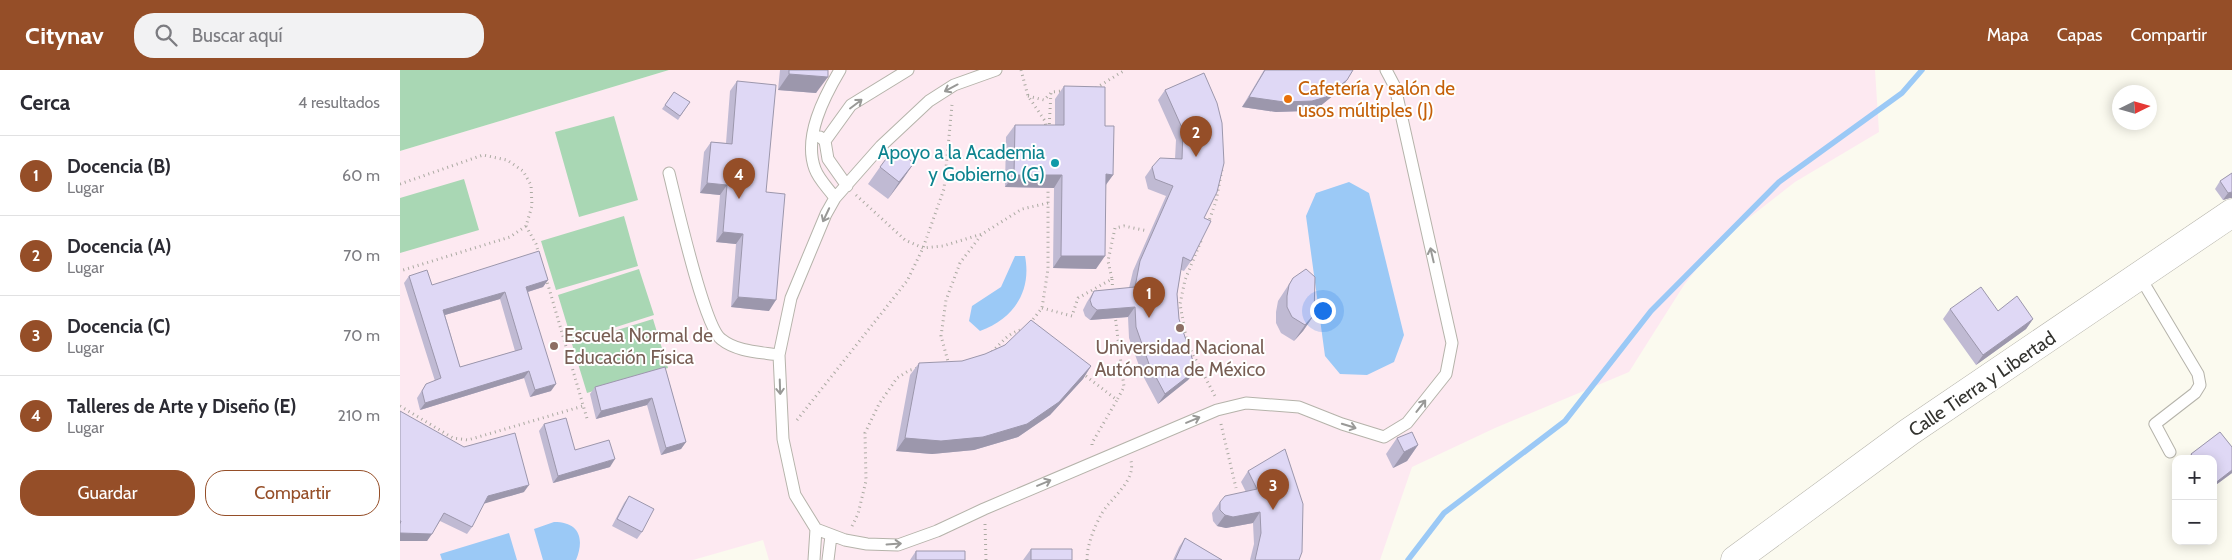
<!DOCTYPE html>
<html lang="es">
<meta charset="utf-8">
<style>
:root{--surface:#fff;--page:#f2f2f3;--text:#2b2b33;--muted:#7c7c81;--line:#e1e1e2;--accent:#954e28}
body{margin:0;font-family:Cabin,sans-serif;background:var(--page);color:var(--text)}
.controls{position:absolute;right:15px;bottom:15px;display:grid;overflow:hidden;border-radius:10px;box-shadow:0 2px 12px #0003}
.controls button{width:45px;height:45px;display:grid;place-items:center;padding:0;border:0;border-bottom:1px solid var(--line);background:var(--surface);color:var(--text);font:25px sans-serif}
.compass{position:absolute;left:1712px;top:15px;width:45px;height:45px;border-radius:50%;background:var(--surface);box-shadow:0 2px 12px #0003;rotate:85deg}
.you{position:absolute;left:922px;top:240px;width:18px;height:18px;margin:-12px;border:4px solid #fff;border-radius:50%;background:#1a73e8;box-shadow:0 0 0 8px #1a73e833}
.badge{display:grid;place-items:center;width:32px;height:32px;border-radius:50%;background:var(--accent);color:#fff;font-size:16px;font-weight:700}
.pin{position:absolute;translate:-50% -41px;filter:drop-shadow(0 1px 2px #0008)}
.pin::after{content:'';position:absolute;top:26px;width:18px;height:15px;background:inherit;clip-path:polygon(0 0,100% 0,50% 100%)}
.list{margin:0;padding:0;list-style:none}
h2{display:flex;justify-content:space-between;align-items:center;height:65px;margin:0;padding:0 20px;font-size:21px}
h2 small{font-size:16px;font-weight:400;color:var(--muted)}
.list li{display:grid;grid-template-columns:32px 1fr auto;gap:15px;align-items:center;box-sizing:border-box;height:80px;padding:0 20px;border-top:1px solid var(--line)}
.list b{display:block;font-size:19px;white-space:nowrap}
.list p{margin:0;font-size:16px;white-space:nowrap;color:var(--muted)}
.list em{font-size:16px;font-style:normal;color:var(--muted)}
.actions{display:flex;gap:10px;padding:15px 20px}
.actions a{flex:1;padding:11px 0;border:1px solid var(--accent);border-radius:20px;text-align:center;font-size:18px;color:var(--accent)}
.actions .main{background:var(--accent);color:#fff}
.icon{flex:none;width:28px;height:28px;fill:none;stroke:currentColor;stroke-width:2;stroke-linecap:round;stroke-linejoin:round}
.map{position:relative;flex:none;width:1832px;height:490px;overflow:hidden}
header{display:flex;align-items:center;gap:30px;box-sizing:border-box;height:70px;padding:0 25px;background:var(--accent);color:#fff}
header strong{font-size:24px}
nav{display:flex;gap:28px;margin-inline-start:auto;font-size:18px}
.search{width:350px;height:45px;background:var(--page);display:flex;align-items:center;gap:12px;box-sizing:border-box;padding:0 18px;border-radius:20px;color:var(--muted);font-size:19px}
main{display:flex}
aside{flex:1;background:var(--surface)}
.map>svg:first-child{display:block}
.education{fill:#fde9f1}
.green{fill:#a9d7b4}
.water{fill:#9bc9f6}
.lines{fill:none;stroke-linecap:round;stroke-linejoin:round}
.stream{stroke:#9bc9f6;stroke-width:5.5}
.lane-casing{stroke:#b5b3aa;stroke-width:13}
.secondary-casing{stroke:#b5b3aa;stroke-width:29}
.path{stroke:#abaaa2;stroke-width:3;stroke-dasharray:1 4;stroke-linecap:butt}
.lane{stroke:#fff;stroke-width:11}
.secondary{stroke:#fff;stroke-width:28}
.wall{fill:#c0bad3;fill-rule:evenodd}
.shaded-wall{fill:#9c97ac}
.building{fill:#dfd8f5;stroke:#9c97ac;fill-rule:evenodd}
.oneway{stroke:#999997}
.food-dot{fill:#e8710a;stroke:#fff;stroke-width:2}
.culture-dot{fill:#0f9aa8;stroke:#fff;stroke-width:2}
.education-dot{fill:#8d6e63;stroke:#fff;stroke-width:2}
.labels{text-anchor:middle;dominant-baseline:central;stroke-width:4;stroke-linejoin:round;paint-order:stroke}
.food-label{font-size:19px;fill:#c56008;stroke:#fff;text-anchor:start}
.culture-label{font-size:19px;fill:#0d838f;stroke:#fff;text-anchor:end}
.education-label{font-size:19px;fill:#785e54;stroke:#fff;text-anchor:start}
.street-label{font-size:19px;fill:#33332f;stroke:#fff}
</style>
<header>
<strong>Citynav</strong>
<div class="search"><svg class="icon" aria-label="search" viewBox="0 0 24 24"><circle cx="10" cy="10" r="6"/><path d="M15 15l6 6"/></svg>Buscar aquí</div>
<nav><a>Mapa</a><a>Capas</a><a>Compartir</a></nav>
</header>
<main>
<aside>
<h2>Cerca<small>4 resultados</small></h2>
<ul class="list">
<li><span class="badge">1</span><div><b>Docencia (B)</b><p>Lugar</p></div><em>60 m</em></li>
<li><span class="badge">2</span><div><b>Docencia (A)</b><p>Lugar</p></div><em>70 m</em></li>
<li><span class="badge">3</span><div><b>Docencia (C)</b><p>Lugar</p></div><em>70 m</em></li>
<li><span class="badge">4</span><div><b>Talleres de Arte y Diseño (E)</b><p>Lugar</p></div><em>210 m</em></li>
</ul>
<div class="actions"><a class="main">Guardar</a><a>Compartir</a></div>
</aside>
<div class="map">
<svg width="1832" height="490" viewBox="0 0 1832 490">
<rect width="100%" height="100%" fill="#fbfaef"/>
<!-- education -->
<path class="education" d="M 269,0 L 1475,0 L 1479,62 L 1395,112 L 1318,172 L 1284,215 L 1229,302 L 1095,358 L 1012,397 L 980,490 L 369,490 L 363,470 L 293,490 L 0,490 L 0,81 Z"/>
<!-- green -->
<path class="green" d="M 0,0 L 269,0 L 0,81 Z
M 214,46 L 238,130 L 179,147 L 155,62 Z
M 64,109 L 79,160 L 0,183 L 0,128 Z
M 224,146 L 238,196 L 156,220 L 141,171 Z
M 239,199 L 254,245 L 172,271 L 158,225 Z
M 253,249 L 268,298 L 187,323 L 172,274 Z"/>
<!-- water -->
<path class="water" d="M 949,112 L 969,123 L 1004,265 L 994,292 L 967,305 L 940,304 L 925,286 L 906,146 L 916,123 Z
M 615,186 L 625,186 C 632,222 613,249 580,261 L 569,251 L 572,236 L 601,217 Z
M 154,452 C 179,452 185,468 176,490 L 143,490 L 134,459 Z
M 109,463 L 117,490 L 42,490 L 40,484 Z"/>
<g class="lines">
<!-- stream -->
<path class="stream" d="M 1008,490 L 1044,443 L 1165,351 L 1251,241 L 1379,112 L 1502,23 L 1522,0"/>
<!-- lane casing -->
<g class="lane-casing">
<path id="lane" d="M 596,0 L 554,15 L 529,31 L 481,76 L 435,128 L 426,144 L 391,228 L 379,285 L 383,369 L 395,425 L 416,459 L 445,470 L 467,474 L 498,475 L 537,461 L 584,439 L 817,340 L 846,333 L 899,337 L 942,354 L 984,367 L 1007,353 L 1046,304 L 1052,273 L 995,17 L 986,0
M 420,67 L 425,71 L 428,89 L 447,116
M 425,71 L 451,35 L 508,0
M 269,103 C 276,131 304,256 321,269 C 337,282 360,282 379,285
M 435,128 C 429,119 419,110 415,99 C 403,67 424,27 440,0
M 1740,207 L 1798,304 L 1800,315 L 1795,323 L 1755,354 L 1770,382
M 414,490 L 416,459
M 428,490 L 431,466"/>
</g>
<!-- secondary casing -->
<g class="secondary-casing">
<path id="secondary" d="M 1335,490 L 1509,362 L 1832,143"/>
</g>
<!-- path -->
<path class="path" d="M 621,0 L 628,26 L 645,51 L 646,58
M 696,18 L 725,0
M 628,26 L 644,30 L 651,23
M 649,59 L 651,22 L 663,21
M 0,114 L 83,85 L 107,90 L 123,101 L 131,115 L 132,136 L 126,156 L 110,167 L 0,201
M 456,125 L 505,170 L 523,178 L 543,176 L 582,164 L 622,139 L 648,133
M 808,154 L 816,131 L 822,99
M 126,156 L 136,174 L 139,185
M 801,171 L 785,210 L 780,234 L 787,273 L 815,326
M 146,208 L 188,352
M 712,209 L 713,224
M 642,238 L 672,246 L 678,228 L 712,209 L 708,191 L 715,158 L 724,156 L 748,161
M 715,245 L 724,317 L 717,330
M 630,253 L 642,238 L 648,199 L 648,120
M 592,282 C 602,272 609,262 624,259
M 549,295 L 541,266 L 546,230 L 560,193 L 582,164
M 682,303 L 717,330 L 692,373 L 692,378
M 0,336 L 53,368 L 68,370 L 183,336
M 397,350 L 507,211 L 523,178 L 544,119 L 552,35
M 821,354 L 836,418
M 585,454 L 586,490
M 452,456 L 458,444 L 466,411 L 465,363 L 479,334 L 497,308 L 510,300 L 519,298
M 687,490 C 687,475 694,458 701,445 C 709,429 736,412 731,391"/>
<!-- lane -->
<use href="#lane" class="lane"/>
<!-- secondary -->
<use href="#secondary" class="secondary"/>
</g>
<!-- wall -->
<path class="wall" d="M 380,0 L 428,0 L 416,23 L 378,20 Z
M 864,0 L 953,0 L 947,10 L 940,20 L 919,37 L 905,41 L 876,42 L 842,37 Z
M 804,3 L 804,148 L 791,191 L 784,201 L 781,200 L 777,224 L 779,249 L 796,300 L 788,310 L 758,334 L 742,304 L 729,268 L 728,247 L 690,250 L 685,246 L 683,240 L 687,232 L 694,221 L 729,218 L 733,201 L 766,126 L 748,119 L 745,107 L 752,97 L 775,89 L 776,70 L 758,30 L 765,20 Z
M 337,11 L 366,122 L 369,241 L 331,237 L 336,174 L 316,172 L 320,125 L 300,123 L 304,82 L 311,72 L 326,73 L 330,21 Z
M 664,16 L 705,56 L 713,105 L 706,115 L 696,199 L 653,198 L 654,118 L 605,117 L 606,67 L 615,55 L 655,55 L 655,29 Z
M 274,22 L 290,32 L 278,50 L 262,39 Z
M 514,93 L 488,129 L 468,114 L 480,97 Z
M 1832,103 L 1830,128 L 1823,130 L 1815,119 L 1820,111 Z
M 9,206 L 32,215 L 148,210 L 143,217 L 128,222 L 151,321 L 130,327 L 124,308 L 20,340 L 17,328 L 26,314 L 35,311 L 4,213 ZM 100,229 L 115,281 L 60,297 L 45,245 Z
M 893,208 L 914,245 L 903,261 L 894,271 L 881,263 L 876,253 L 876,242 L 878,231 Z
M 1550,239 L 1598,241 L 1633,249 L 1626,259 L 1576,295 L 1543,249 Z
M 519,293 L 691,296 L 683,309 L 650,345 L 618,367 L 574,380 L 532,384 L 496,381 L 510,305 Z
M 265,297 L 286,372 L 281,379 L 261,385 L 247,335 L 196,349 L 190,324 L 195,317 Z
M 0,341 L 124,422 L 84,433 L 72,457 L 67,464 L 40,451 L 27,471 L 0,471 Z
M 144,354 L 175,380 L 210,397 L 153,413 L 139,361 Z
M 1820,362 L 1832,377 L 1832,403 L 1813,417 L 1813,389 L 1788,389 L 1791,384 Z
M 997,368 L 1018,375 L 1007,391 L 993,398 L 986,384 Z
M 848,401 L 899,490 L 850,490 L 854,474 L 853,453 L 826,458 L 817,456 L 813,451 L 812,443 L 820,432 L 846,422 L 841,412 Z
M 229,426 L 242,462 L 237,469 L 212,456 L 224,433 Z
M 785,468 L 822,490 L 773,490 L 779,477 Z
M 631,479 L 672,490 L 623,490 Z
M 516,481 L 565,490 L 510,490 Z"/>
<!-- shaded-wall -->
<path class="shaded-wall" d="M 389,4 L 428,7 L 416,23 L 378,20 Z
M 947,10 L 940,20 L 919,37 L 905,41 L 876,42 L 842,37 L 849,27 Z
M 514,93 L 503,109 L 488,129 L 499,112 Z
M 706,104 L 713,105 L 704,117 Z
M 614,105 L 662,105 L 654,118 L 605,117 Z
M 307,113 L 327,115 L 320,125 L 300,123 Z
M 1832,122 L 1832,128 L 1830,128 L 1823,130 L 1828,123 Z
M 323,162 L 343,164 L 336,174 L 316,172 Z
M 661,186 L 705,186 L 696,199 L 653,198 Z
M 148,210 L 143,217 L 121,224 L 126,217 Z
M 105,222 L 100,229 L 38,247 L 43,240 Z
M 338,227 L 376,230 L 369,241 L 331,237 Z
M 735,237 L 728,247 L 690,250 L 697,240 Z
M 914,245 L 903,261 L 894,271 L 905,255 Z
M 1633,249 L 1626,259 L 1576,295 L 1583,285 Z
M 691,296 L 683,309 L 650,345 L 618,367 L 574,380 L 532,384 L 496,381 L 505,368 Z
M 796,300 L 788,310 L 758,334 L 765,324 Z
M 129,301 L 124,308 L 20,340 L 25,333 Z
M 156,314 L 151,321 L 130,327 L 135,320 Z
M 252,328 L 247,335 L 196,349 L 201,341 Z
M 286,372 L 281,379 L 261,385 L 266,378 Z
M 1018,375 L 1007,391 L 993,398 L 1004,382 Z
M 215,389 L 210,397 L 153,413 L 158,406 Z
M 1832,400 L 1832,403 L 1813,417 L 1814,414 Z
M 129,415 L 124,422 L 83,434 L 88,426 Z
M 860,442 L 853,453 L 826,458 L 817,456 L 825,445 Z
M 0,463 L 32,464 L 27,471 L 0,471 Z"/>
<!-- building -->
<path class="building" d="M 389,0 L 428,0 L 428,7 L 389,4 Z
M 865,0 L 953,0 L 947,10 L 926,27 L 912,31 L 884,32 L 849,27 Z
M 804,3 L 817,33 L 822,53 L 824,93 L 817,122 L 804,148 L 811,151 L 791,191 L 783,187 L 777,224 L 779,249 L 796,300 L 765,324 L 749,294 L 736,257 L 735,237 L 697,240 L 692,236 L 690,230 L 694,221 L 735,217 L 740,191 L 773,116 L 755,109 L 752,97 L 760,88 L 782,89 L 783,60 L 765,20 Z
M 337,11 L 376,15 L 366,122 L 385,124 L 376,230 L 338,227 L 343,164 L 323,162 L 327,115 L 307,113 L 311,72 L 332,74 Z
M 664,16 L 705,17 L 705,56 L 714,56 L 713,105 L 706,104 L 705,186 L 661,186 L 662,105 L 614,105 L 615,55 L 664,55 Z
M 274,22 L 290,32 L 280,46 L 265,35 Z
M 494,78 L 514,93 L 499,112 L 480,97 Z
M 1832,103 L 1832,122 L 1828,123 L 1820,111 Z
M 139,181 L 148,210 L 126,217 L 156,314 L 135,320 L 129,301 L 25,333 L 22,321 L 26,314 L 41,308 L 9,206 L 27,200 L 32,215 ZM 105,222 L 122,279 L 60,297 L 43,240 Z
M 906,199 L 915,207 L 914,245 L 905,255 L 892,247 L 887,237 L 887,226 L 889,215 L 893,208 Z
M 1581,217 L 1598,241 L 1617,226 L 1633,249 L 1583,285 L 1550,239 Z
M 631,250 L 691,296 L 659,332 L 627,354 L 583,367 L 541,371 L 505,368 L 519,293 L 562,291 L 585,284 L 605,275 Z
M 265,297 L 286,372 L 266,378 L 252,328 L 201,341 L 195,317 Z
M 0,341 L 64,377 L 115,363 L 129,415 L 88,426 L 72,457 L 44,443 L 32,464 L 0,463 L 0,454 L 1,451 L 0,451 Z
M 166,348 L 175,380 L 209,370 L 215,389 L 158,406 L 144,354 Z
M 1012,362 L 1018,375 L 1004,382 L 997,368 Z
M 1820,362 L 1832,377 L 1832,400 L 1814,414 L 1813,389 L 1795,389 L 1791,384 Z
M 885,379 L 903,434 L 902,482 L 899,490 L 855,490 L 861,463 L 860,442 L 833,447 L 825,445 L 820,440 L 820,432 L 825,426 L 857,419 L 848,401 Z
M 229,426 L 254,439 L 242,462 L 217,449 Z
M 785,468 L 822,490 L 775,490 Z
M 631,479 L 672,479 L 672,490 L 631,490 Z
M 516,481 L 565,481 L 565,490 L 516,490 Z"/>
<!-- one-way arrows -->
<defs><path id="oneway-shaft" d="M-6 0H5M1.5-3L5.5 0L1.5 3" fill="none" stroke-width="1.6" stroke-linecap="round" stroke-linejoin="round" transform="scale(1.25)"/></defs>
<g class="oneway">
<use href="#oneway-shaft" transform="translate(551 18) rotate(152)"/>
<use href="#oneway-shaft" transform="translate(456 34) rotate(-37)"/>
<use href="#oneway-shaft" transform="translate(426 145) rotate(115)"/>
<use href="#oneway-shaft" transform="translate(1032 185) rotate(-103)"/>
<use href="#oneway-shaft" transform="translate(380 317) rotate(88)"/>
<use href="#oneway-shaft" transform="translate(1021 336) rotate(-52)"/>
<use href="#oneway-shaft" transform="translate(793 350) rotate(-23)"/>
<use href="#oneway-shaft" transform="translate(949 356) rotate(17)"/>
<use href="#oneway-shaft" transform="translate(644 413) rotate(-23)"/>
<use href="#oneway-shaft" transform="translate(494 474) rotate(-4)"/>
</g>
<!-- markers -->
<circle class="food-dot" cx="888" cy="29" r="5"/>
<circle class="culture-dot" cx="655" cy="93" r="5"/>
<g class="education-dot">
<circle cx="780" cy="258" r="5"/>
<circle cx="154" cy="276" r="5"/>
</g>
<g class="labels">
<!-- food labels -->
<g class="food-label">
<text x="898" y="18">Cafetería y salón de<tspan x="898" dy="22">usos múltiples (J)</tspan></text>
</g>
<!-- culture labels -->
<g class="culture-label">
<text x="645" y="82">Apoyo a la Academia<tspan x="645" dy="22">y Gobierno (G)</tspan></text>
</g>
<!-- education labels -->
<g class="education-label">
<text x="164" y="265">Escuela Normal de<tspan x="164" dy="22">Educación Física</tspan></text>
<text x="780" y="277" text-anchor="middle">Universidad Nacional<tspan x="780" dy="22">Autónoma de México</tspan></text>
</g>
<!-- street labels -->
<g class="street-label">
<text transform="translate(1582 314) rotate(-34)">Calle Tierra y Libertad</text>
</g>
</g>
</svg>
<div class="controls">
<button>+</button>
<button>−</button>
</div>
<svg class="compass" viewBox="-18 -18 36 36"><path d="M0-13l5 13h-10z" fill="#e53935"/><path d="M0 13l5-13h-10z" fill="#7c7c81"/></svg>
<div class="you"></div>
<div class="pin badge" style="left:749px;top:248px">1</div>
<div class="pin badge" style="left:796px;top:87px">2</div>
<div class="pin badge" style="left:873px;top:440px">3</div>
<div class="pin badge" style="left:339px;top:129px">4</div>
</div>
</main>
